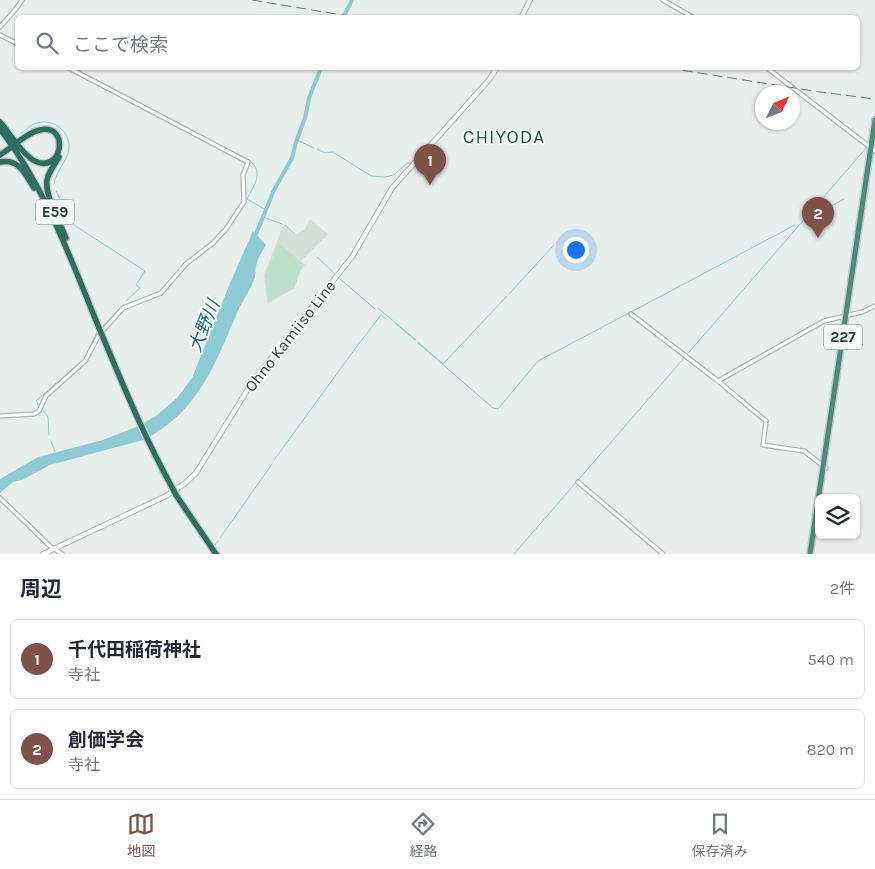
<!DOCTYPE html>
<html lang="ja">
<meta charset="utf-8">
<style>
:root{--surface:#fff;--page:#f6f6f7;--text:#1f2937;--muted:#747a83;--line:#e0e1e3;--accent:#7f5249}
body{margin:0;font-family:Karla,"Noto Sans JP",sans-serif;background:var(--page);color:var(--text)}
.controls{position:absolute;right:15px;bottom:15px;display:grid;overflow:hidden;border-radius:8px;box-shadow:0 1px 4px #0004}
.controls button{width:45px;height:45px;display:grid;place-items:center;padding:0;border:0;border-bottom:1px solid var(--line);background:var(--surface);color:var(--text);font:25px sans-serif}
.compass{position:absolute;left:755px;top:85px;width:45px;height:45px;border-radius:50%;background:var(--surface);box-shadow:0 1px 4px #0004;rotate:47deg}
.you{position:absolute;left:575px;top:249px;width:18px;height:18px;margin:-12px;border:4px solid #fff;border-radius:50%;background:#1a73e8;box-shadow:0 0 0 8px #1a73e833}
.badge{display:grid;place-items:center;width:32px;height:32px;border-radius:50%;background:var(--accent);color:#fff;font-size:16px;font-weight:700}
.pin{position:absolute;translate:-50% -41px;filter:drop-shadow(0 1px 2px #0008)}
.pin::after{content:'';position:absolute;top:26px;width:18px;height:15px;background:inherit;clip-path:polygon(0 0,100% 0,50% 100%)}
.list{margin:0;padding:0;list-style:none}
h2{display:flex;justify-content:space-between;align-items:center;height:65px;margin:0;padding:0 20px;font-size:21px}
h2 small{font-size:16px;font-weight:400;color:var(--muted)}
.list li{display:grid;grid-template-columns:32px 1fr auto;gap:15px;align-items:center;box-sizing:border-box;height:80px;margin:0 10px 10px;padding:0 10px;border:1px solid var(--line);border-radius:8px}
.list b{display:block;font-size:19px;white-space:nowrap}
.list p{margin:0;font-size:16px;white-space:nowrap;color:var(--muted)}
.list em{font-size:16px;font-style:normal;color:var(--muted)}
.icon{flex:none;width:28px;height:28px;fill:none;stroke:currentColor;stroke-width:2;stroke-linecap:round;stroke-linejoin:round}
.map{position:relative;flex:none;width:875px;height:554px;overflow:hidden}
.search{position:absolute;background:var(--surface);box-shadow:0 1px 4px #0004;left:15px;right:15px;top:15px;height:55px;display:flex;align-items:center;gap:12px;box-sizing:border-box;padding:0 18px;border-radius:8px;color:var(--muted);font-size:19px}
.sheet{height:245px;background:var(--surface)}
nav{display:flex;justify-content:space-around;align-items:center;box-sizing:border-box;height:70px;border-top:1px solid var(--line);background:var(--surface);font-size:14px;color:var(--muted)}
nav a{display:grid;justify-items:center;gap:2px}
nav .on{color:var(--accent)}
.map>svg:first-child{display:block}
.built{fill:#d4dfda}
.green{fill:#bfe0c8}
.water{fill:#8ec9d4}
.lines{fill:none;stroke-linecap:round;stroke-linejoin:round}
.stream{stroke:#8ec9d4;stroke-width:1}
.river{stroke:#8ec9d4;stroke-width:4}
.tertiary-casing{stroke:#a8b8b2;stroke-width:5.5}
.secondary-casing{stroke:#a4bbb3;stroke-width:6}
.trunk-casing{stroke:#c2cac8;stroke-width:8}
.motorway-casing{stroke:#c2cac8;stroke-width:8}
.tertiary{stroke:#fff;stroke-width:3}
.secondary{stroke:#fff;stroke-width:4}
.trunk{stroke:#4c8a7c;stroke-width:5}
.motorway{stroke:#2f6f62;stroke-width:5.5}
.rail{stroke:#5f7d75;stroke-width:1;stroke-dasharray:10 5;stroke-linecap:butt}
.motorway-bridge-casing{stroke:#c2cac8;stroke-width:8;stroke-linecap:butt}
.motorway-bridge{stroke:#2f6f62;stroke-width:5.5}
.labels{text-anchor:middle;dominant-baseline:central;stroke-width:4;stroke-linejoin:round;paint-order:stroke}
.shield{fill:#f7fbf9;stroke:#637a73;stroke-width:1}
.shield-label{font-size:15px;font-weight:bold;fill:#24423a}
.street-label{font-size:16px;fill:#24423a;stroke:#f7fbf9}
.water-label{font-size:18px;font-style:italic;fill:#1c6f80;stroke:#f7fbf9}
.quarter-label{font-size:19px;letter-spacing:1px;fill:#1f5548;stroke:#f7fbf9}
</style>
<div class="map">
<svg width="875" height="554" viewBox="0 0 875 554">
<rect width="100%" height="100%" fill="#e6efeb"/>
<!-- built -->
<path class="built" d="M 310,219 L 328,234 L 301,261 L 305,265 L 299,274 L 295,288 L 267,304 L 264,274 L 284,224 L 295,235 L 305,229 Z"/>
<!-- green -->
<path class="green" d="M 279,243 L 302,263 C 302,269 296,282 294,288 L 268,301 L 265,276 Z"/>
<!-- water -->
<path class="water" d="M 253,231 L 266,245 C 263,251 259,256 257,262 C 255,267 256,272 255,277 C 251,289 243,300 238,311 C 215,364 198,413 143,440 L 50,465 L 22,480 L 13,482 L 0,493 L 0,479 L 38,457 L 103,440 L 138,426 L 156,416 L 177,398 L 192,378 L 228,288 Z"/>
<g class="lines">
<!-- stream -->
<path class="stream" d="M 524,18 L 527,10
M 72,68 L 82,72
M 85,74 L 98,81
M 163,115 L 170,119
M 174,121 L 182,125
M 186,127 L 192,130
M 195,132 L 206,138
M 21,133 C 26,130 31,124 37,123 C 53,118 70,131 69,148 C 68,161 56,170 54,184
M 210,140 L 216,143
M 297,140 L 314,148
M 220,145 L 229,150
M 317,149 L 325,153 L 333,152 L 371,176 L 385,177 L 394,175 L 406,164 L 410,163
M 232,152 L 236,154
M 239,155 L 247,159
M 250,161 C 265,172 253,187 247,199 L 266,210
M 56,191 L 71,223 L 145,271 L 136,285 L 140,288 L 126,301
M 263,217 L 282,224
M 807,217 L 809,218 L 844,199
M 285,225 L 295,234
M 556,243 L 557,242
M 317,257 L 334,273
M 339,278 L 375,309
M 509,294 L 554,245
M 378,308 L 416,340
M 631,312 L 795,225
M 382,316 L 386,319
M 396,324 L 415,340
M 102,327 L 124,304
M 361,341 L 381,315
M 418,342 L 443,364 L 507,296
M 418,343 L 493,408 L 498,409 L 538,361 L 629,313
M 39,406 L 36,401 L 84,359 L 97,332
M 42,409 L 48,417 L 49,435
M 51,441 L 55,452
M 274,460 L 360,342
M 220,538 L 272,464
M 214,546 L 218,541
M 514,554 L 867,147"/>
<!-- river -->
<path class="river" d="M 343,18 L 352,0
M 254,239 L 274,190 L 292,158 L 296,142 L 305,118 L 309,98 L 321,68"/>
<!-- tertiary casing -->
<g class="tertiary-casing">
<path id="tertiary" d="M 663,0 L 694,18
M 0,27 L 15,10 L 22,0
M 0,35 L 18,44
M 767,68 L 875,151
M 631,314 L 718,381 L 824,321 L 862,312 L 875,306
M 718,381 L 766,421 L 763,445 L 804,451 L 826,468
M 0,416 L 34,414 L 39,411 L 46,396 L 85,361 L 99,335 L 123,308 L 161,293 L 186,264 L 213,243 L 226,229 L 244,202 L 243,175 L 248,162 L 69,68
M 578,482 L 663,554
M 0,498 L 51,547 L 62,554"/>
</g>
<!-- secondary casing -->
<g class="secondary-casing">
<path id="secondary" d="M 521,18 L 530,0
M 43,554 L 166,496 L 184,484 L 196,473 L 253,381 L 352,257 L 392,188 L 488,81 L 497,68"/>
</g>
<!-- trunk casing -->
<g class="trunk-casing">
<path id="trunk" d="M 810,554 L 875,120"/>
</g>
<!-- motorway casing -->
<g class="motorway-casing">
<path id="motorway" d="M 0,122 C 10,133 20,152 33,160 C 62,177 71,123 40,130 C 32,131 26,137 19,141
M 0,129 C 46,188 71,260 99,328
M 0,155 L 10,148
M 0,162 C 19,158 25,174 34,188
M 52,207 C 44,181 44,180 59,157
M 54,210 L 66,238
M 102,335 C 124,387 145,439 173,489
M 176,495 L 216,554"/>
</g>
<!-- tertiary -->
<use href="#tertiary" class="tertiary"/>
<!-- secondary -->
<use href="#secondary" class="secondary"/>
<!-- trunk -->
<use href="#trunk" class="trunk"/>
<!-- motorway -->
<use href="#motorway" class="motorway"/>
<!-- rail -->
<path class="rail" d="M 252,0 L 360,18
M 668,68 L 820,92 L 875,99"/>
<!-- motorway-bridge casing -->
<g class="motorway-bridge-casing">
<path id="motorway-bridge" d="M 99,328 L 102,335
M 173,489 L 176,495"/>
</g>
<!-- motorway-bridge -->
<use href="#motorway-bridge" class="motorway-bridge"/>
</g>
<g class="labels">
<!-- shield labels -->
<g class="shield">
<rect x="36" y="199.5" width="38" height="25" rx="4"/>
<rect x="824" y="324.5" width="38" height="25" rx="4"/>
</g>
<g class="shield-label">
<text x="55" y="212">E59</text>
<text x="843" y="337">227</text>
</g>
<!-- street labels -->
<g class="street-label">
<text transform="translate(290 336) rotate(-52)">Ohno Kamiiso Line</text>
</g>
<!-- water labels -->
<g class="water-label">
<text transform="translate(204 326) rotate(-68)">大野川</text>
</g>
<!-- quarter labels -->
<g class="quarter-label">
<text x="504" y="137">CHIYODA</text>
</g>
</g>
</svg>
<div class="controls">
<button><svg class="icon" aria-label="layers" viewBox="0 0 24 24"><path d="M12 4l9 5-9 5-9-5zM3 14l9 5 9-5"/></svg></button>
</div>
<svg class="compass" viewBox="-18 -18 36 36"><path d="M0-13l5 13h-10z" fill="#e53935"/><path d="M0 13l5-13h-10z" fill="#747a83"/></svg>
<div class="you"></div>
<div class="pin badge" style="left:430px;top:185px">1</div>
<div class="pin badge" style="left:818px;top:238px">2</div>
<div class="search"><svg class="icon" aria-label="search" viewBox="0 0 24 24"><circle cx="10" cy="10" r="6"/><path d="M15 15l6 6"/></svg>ここで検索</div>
</div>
<section class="sheet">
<h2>周辺<small>2件</small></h2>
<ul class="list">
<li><span class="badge">1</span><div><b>千代田稲荷神社</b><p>寺社</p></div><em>540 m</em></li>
<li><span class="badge">2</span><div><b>創価学会</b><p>寺社</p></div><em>820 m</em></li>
</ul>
</section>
<nav>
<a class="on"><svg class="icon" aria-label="map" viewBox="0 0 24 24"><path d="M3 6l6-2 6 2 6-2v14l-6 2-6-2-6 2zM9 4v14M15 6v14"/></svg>地図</a>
<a><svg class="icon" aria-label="directions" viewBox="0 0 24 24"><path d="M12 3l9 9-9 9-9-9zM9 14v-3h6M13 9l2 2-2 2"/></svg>経路</a>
<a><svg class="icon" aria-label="saved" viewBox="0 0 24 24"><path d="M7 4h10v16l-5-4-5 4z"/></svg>保存済み</a>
</nav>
